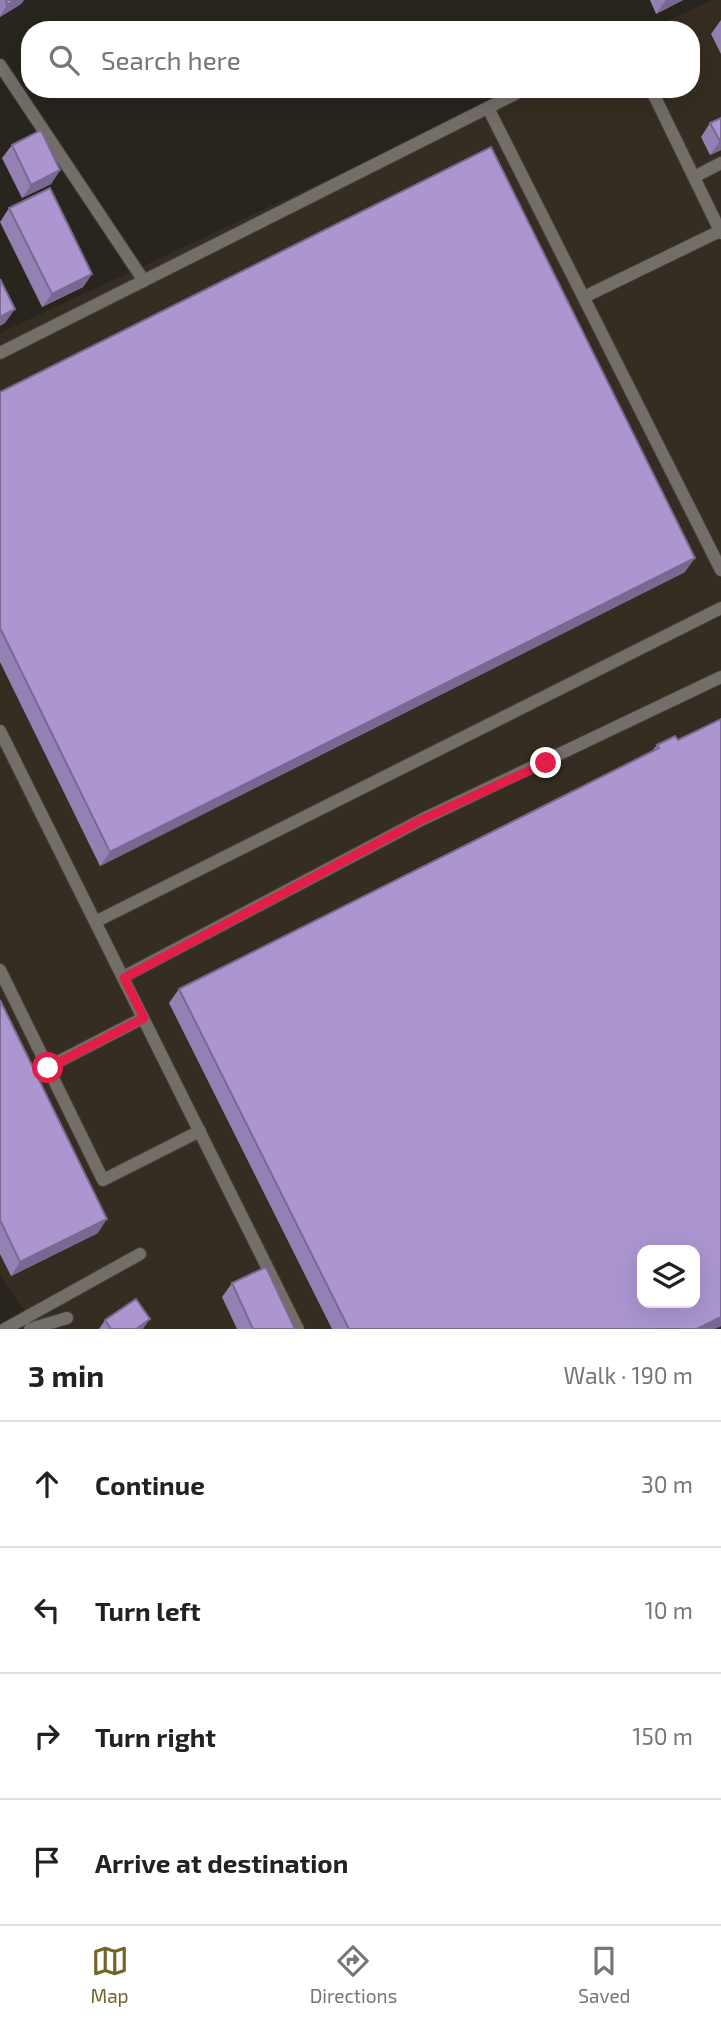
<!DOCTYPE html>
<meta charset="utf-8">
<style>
:root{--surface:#fff;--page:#f6f6f6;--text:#222;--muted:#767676;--line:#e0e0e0;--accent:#73642a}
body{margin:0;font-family:"Exo 2",sans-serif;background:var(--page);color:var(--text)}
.controls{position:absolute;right:21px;bottom:21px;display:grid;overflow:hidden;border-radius:14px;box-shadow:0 7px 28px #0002}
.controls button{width:63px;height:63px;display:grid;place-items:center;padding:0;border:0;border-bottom:2px solid var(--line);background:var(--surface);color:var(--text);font:35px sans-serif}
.stop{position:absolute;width:21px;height:21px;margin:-16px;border:5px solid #e11d48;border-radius:50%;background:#fff}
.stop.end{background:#e11d48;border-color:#fff;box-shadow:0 2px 7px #0008}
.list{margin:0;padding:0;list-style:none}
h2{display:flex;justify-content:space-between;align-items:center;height:91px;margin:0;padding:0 28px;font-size:30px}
h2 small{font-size:23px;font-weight:400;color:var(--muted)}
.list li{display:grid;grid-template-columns:46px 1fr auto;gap:21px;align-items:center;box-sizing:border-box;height:126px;padding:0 28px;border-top:2px solid var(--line)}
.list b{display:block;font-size:26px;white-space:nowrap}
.list em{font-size:23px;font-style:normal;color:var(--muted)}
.icon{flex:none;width:38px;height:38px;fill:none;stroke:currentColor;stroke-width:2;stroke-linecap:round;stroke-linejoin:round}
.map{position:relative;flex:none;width:721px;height:1329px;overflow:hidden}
.search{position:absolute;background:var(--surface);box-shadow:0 7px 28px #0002;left:21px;right:21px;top:21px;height:77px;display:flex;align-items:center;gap:18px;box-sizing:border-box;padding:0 24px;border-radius:28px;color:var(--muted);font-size:26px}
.sheet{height:595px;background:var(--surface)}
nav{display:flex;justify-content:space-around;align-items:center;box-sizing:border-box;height:98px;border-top:2px solid var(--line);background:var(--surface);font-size:19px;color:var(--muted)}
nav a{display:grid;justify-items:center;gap:4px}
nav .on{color:var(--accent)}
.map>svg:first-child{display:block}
.built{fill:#352d21;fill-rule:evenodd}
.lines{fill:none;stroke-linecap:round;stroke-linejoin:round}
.lane-casing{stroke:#45413c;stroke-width:14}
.lane{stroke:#736e67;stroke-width:12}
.wall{fill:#9381b3}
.shaded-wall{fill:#786992}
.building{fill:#ab96d0;stroke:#786992;stroke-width:2;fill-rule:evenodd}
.route{stroke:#e11d48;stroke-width:9}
</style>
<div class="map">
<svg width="721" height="1329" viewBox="0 0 721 1329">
<rect width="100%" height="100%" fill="#28241e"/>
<!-- built -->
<path class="built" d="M 712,0 L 721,0 L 721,1329 L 38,1329 L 0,1276 L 0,333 L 521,89 L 691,89 L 691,30 L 648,30 ZM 642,1250 L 695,1250 L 695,1303 L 642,1303 Z"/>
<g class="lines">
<!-- lane casing -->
<g class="lane-casing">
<path id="lane" d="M 0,65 L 144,281
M 651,89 L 721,233
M 488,108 L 721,570
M 694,177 L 721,163
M 584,297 L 720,231
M 0,353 L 525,89
M 0,731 L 298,1329
M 97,921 L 721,608
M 0,970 L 103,1180 L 200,1131
M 123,977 L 421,820 L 721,677
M 48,1067 L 143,1018
M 5,1329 L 140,1254
M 30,1329 L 67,1318"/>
</g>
<!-- lane -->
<use href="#lane" class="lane"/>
</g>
<!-- wall -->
<path class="wall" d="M 0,0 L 24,0 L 21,4 L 0,17 Z
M 650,0 L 683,0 L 656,14 Z
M 721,20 L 721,54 L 711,34 Z
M 721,118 L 721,150 L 710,155 L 701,137 L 710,123 Z
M 12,145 L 60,170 L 51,184 L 22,198 L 2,158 Z
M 9,208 L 92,274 L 83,287 L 42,307 L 0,222 Z
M 0,392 L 685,572 L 100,866 L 0,662 Z
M 675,736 L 721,1326 L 714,1329 L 332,1329 L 169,1003 L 179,989 L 652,751 L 657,745 Z
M 0,1000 L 98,1233 L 11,1276 L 0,1254 Z
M 232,1283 L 295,1329 L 237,1329 L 222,1297 Z
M 105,1320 L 143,1329 L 99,1329 Z"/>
<!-- shaded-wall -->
<path class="shaded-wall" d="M 15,0 L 24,0 L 21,4 L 0,17 L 0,16 L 7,5 Z
M 666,0 L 683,0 L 656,14 Z
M 720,141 L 721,141 L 721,150 L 710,155 Z
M 60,170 L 51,184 L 22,198 L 31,185 Z
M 92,274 L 83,287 L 42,307 L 52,294 Z
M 15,309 L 5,323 L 0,326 L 0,317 Z
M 695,558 L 685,572 L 100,866 L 110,852 Z
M 107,1219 L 98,1233 L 11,1276 L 20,1262 Z
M 721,1317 L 721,1326 L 714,1329 L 697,1329 Z
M 150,1319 L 143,1329 L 136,1329 Z"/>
<!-- building -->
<path class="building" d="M 6,0 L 15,0 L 7,5 Z
M 450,22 L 454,30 L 435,30 Z
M 721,118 L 721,141 L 720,141 L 710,123 Z
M 41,130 L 60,170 L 31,185 L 12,145 Z
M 491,147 L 695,558 L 110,852 L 0,628 L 0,392 Z
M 50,188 L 92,274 L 52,294 L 9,208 Z
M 0,279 L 15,309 L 0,317 Z
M 721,719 L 721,1317 L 697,1329 L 349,1329 L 179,989 L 659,748 L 657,745 L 675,736 L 678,740 ZM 642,1250 L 695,1250 L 695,1303 L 642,1303 Z
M 0,1000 L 107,1219 L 20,1262 L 0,1220 Z
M 266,1267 L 295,1329 L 253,1329 L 232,1283 Z
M 136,1299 L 150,1319 L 136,1329 L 111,1329 L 105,1320 Z"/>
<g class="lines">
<!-- route -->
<path class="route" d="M 48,1068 L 144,1018 L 124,978 L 421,820 L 546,763"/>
</g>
</svg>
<div class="controls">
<button><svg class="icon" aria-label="layers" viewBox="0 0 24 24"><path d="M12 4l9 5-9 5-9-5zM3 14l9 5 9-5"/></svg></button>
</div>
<div class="stop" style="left:48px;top:1068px"></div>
<div class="stop end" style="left:546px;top:763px"></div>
<div class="search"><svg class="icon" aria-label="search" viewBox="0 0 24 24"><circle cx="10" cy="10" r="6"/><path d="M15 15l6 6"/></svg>Search here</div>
</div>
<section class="sheet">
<h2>3 min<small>Walk · 190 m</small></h2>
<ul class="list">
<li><svg class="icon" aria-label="ahead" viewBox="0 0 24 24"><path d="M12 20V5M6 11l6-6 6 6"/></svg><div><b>Continue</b></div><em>30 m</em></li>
<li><svg class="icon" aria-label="left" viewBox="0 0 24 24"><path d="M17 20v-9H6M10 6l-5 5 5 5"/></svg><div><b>Turn left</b></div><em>10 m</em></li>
<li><svg class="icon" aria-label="right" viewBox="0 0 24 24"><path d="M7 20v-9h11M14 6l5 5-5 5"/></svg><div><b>Turn right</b></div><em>150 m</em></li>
<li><svg class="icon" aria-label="arrive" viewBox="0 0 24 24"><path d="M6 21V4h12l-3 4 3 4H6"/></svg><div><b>Arrive at destination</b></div></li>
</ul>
</section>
<nav>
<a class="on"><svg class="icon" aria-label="map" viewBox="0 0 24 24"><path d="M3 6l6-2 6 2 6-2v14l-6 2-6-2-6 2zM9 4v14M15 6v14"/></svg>Map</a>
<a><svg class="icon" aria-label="directions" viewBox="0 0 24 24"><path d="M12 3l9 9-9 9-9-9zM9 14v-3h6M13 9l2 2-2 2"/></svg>Directions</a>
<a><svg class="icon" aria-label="saved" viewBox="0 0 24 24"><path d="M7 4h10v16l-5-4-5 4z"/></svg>Saved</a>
</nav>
